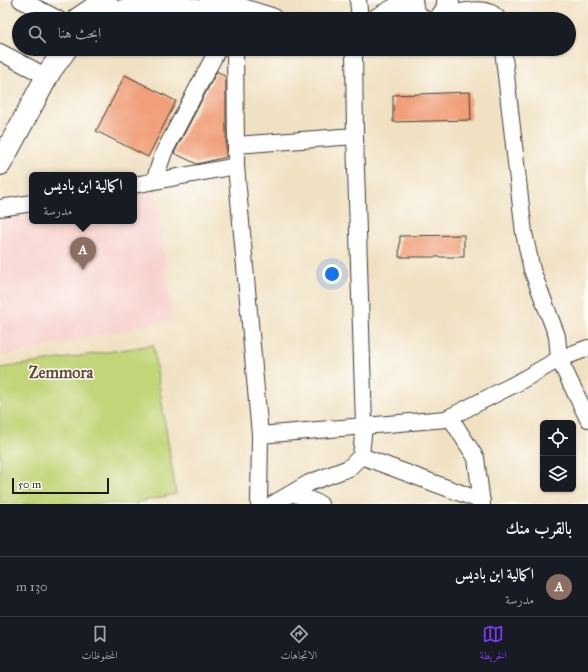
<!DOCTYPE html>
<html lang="ar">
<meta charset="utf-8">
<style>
:root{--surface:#171b24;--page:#242831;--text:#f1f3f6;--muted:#9ea1a6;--line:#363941;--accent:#7c3aed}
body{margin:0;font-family:"IM FELL Great Primer",Amiri,serif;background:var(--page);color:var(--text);direction:rtl}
.controls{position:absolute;right:12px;bottom:12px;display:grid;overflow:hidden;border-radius:6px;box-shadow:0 1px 3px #0004}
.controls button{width:36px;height:36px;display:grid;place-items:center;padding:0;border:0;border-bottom:1px solid var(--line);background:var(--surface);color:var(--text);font:20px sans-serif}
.scale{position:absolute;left:12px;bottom:10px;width:97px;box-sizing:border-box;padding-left:4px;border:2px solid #1c1c1c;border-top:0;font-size:11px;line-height:14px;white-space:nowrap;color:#1c1c1c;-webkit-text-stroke:3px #fdfcf7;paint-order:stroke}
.you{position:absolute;left:332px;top:274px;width:14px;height:14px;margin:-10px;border:3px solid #fff;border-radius:50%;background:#1a73e8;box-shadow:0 0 0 6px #1a73e833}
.badge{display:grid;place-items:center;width:26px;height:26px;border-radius:50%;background:var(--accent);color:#fff;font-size:13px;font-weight:700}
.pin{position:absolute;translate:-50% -33px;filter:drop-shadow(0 1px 2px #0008)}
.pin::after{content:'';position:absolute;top:21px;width:14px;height:12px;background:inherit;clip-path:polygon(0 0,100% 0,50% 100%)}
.popup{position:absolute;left:29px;top:172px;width:108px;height:52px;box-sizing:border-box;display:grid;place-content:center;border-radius:6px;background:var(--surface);filter:drop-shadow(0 1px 3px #0005);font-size:13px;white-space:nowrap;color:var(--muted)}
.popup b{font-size:15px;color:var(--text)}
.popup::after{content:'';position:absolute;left:50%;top:100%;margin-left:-8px;border:8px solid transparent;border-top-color:var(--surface)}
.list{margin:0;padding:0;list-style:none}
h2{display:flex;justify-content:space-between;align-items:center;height:52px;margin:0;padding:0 16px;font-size:17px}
h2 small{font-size:13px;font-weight:400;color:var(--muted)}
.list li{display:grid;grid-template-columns:26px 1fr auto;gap:12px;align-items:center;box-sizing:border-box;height:60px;padding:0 16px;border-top:1px solid var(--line)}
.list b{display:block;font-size:15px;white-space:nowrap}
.list p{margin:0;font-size:13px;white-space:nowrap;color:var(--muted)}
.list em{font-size:13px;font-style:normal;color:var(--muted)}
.icon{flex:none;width:22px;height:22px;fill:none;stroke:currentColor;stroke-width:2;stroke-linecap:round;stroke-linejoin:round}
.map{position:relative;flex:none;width:588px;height:504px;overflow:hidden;direction:ltr}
.search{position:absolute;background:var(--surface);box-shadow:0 1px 3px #0004;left:12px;right:12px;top:12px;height:44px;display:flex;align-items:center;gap:10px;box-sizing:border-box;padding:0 14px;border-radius:22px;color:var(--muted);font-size:15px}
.sheet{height:112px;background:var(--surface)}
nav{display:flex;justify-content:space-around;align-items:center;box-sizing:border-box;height:56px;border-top:1px solid var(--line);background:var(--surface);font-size:11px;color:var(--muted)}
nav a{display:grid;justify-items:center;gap:2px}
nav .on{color:var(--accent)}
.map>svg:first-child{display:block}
.built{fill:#f7d0cc}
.garden{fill:#c2d579;stroke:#6f784a}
.building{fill:#f09f79}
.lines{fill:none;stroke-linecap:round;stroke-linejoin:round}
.minor-casing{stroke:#3c3a35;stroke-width:18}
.secondary-casing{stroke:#3c3a35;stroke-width:24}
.minor{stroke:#fff;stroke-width:16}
.secondary{stroke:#fff;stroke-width:22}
.labels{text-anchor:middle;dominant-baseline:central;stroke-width:3;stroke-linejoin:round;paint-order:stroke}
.district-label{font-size:16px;font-weight:bold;fill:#664a3d;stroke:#fdfcf7}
</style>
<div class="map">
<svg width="588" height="504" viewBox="0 0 588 504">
<rect width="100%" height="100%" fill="#fdfcf7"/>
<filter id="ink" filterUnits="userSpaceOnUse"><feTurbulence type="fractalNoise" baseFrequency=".025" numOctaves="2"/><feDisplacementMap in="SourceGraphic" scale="8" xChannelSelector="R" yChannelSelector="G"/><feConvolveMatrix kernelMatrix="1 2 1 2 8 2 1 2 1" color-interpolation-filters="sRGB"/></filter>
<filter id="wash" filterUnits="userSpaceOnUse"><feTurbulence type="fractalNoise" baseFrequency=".012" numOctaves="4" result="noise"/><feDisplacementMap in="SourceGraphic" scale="16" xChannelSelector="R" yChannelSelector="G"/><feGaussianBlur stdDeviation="0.9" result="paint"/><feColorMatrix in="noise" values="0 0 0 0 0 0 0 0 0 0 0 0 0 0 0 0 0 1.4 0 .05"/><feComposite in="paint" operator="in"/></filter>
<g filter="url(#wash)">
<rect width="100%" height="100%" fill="#f1e1c3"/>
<!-- built -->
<path class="built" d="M 156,190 L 172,320 L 0,356 L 0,221 L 32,214 L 32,221 L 134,221 L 134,195 Z"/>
<!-- garden -->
<path class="garden" d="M 153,345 L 176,494 L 138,502 L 137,504 L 0,504 L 0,368 Z"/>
<g id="blocks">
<!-- building -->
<path class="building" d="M 217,71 L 226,77 L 226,157 L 197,164 L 174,153 Z
M 125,75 L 176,101 L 148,157 L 96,131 Z
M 470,92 L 471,120 L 393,122 L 393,95 Z
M 464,235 L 464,257 L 399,257 L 400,236 Z"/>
</g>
</g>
<g filter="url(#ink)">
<use href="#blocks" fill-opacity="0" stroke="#3c3a35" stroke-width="1"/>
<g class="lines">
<!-- minor casing -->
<g class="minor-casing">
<path id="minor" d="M 21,0 L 58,19
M 358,0 L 360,19
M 445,15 C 460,12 488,4 498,19
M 235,49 L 236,145
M 354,49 L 355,136
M 503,49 L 524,233 L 532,270 L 557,336 L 559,359 L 588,419
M 0,52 L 36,71
M 236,166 L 260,435 L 259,504
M 154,181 L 164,152 L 218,49
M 134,185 L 236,166 L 236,145 L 355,136 L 364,425 L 361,456 L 349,468 L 309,483 L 273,504
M 0,208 L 32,203
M 450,417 L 476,458 L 482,504
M 260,435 L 446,419 L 517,383 L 559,359 L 588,348
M 361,456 L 482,501
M 293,493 L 320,504"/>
</g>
<!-- secondary casing -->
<g class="secondary-casing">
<path id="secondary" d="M 211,0 L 271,19
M 411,0 L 413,13 L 420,19
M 78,19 L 106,0
M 98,19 C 145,0 178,3 225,19
M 378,19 L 411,1
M 440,19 L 448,9 L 448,0
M 0,164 L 50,71 L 66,49"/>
</g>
<!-- minor -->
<use href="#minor" class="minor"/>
<!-- secondary -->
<use href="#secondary" class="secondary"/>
</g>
</g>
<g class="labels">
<!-- district labels -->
<g class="district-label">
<text x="61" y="372">Zemmora</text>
</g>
</g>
</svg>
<div class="controls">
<button><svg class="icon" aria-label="locate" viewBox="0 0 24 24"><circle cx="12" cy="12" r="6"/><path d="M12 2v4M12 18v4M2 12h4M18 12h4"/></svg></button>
<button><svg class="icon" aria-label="layers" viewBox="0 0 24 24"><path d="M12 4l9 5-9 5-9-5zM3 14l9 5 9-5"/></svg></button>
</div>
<div class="scale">50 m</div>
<div class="you"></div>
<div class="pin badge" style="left:83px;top:270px;background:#8d6e63">A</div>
<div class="popup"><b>اكمالية ابن باديس</b>مدرسة</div>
<div class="search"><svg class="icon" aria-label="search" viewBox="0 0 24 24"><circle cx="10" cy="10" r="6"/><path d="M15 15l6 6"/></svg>ابحث هنا</div>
</div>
<section class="sheet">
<h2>بالقرب منك<small></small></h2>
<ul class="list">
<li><span class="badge" style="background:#8d6e63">A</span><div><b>اكمالية ابن باديس</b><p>مدرسة</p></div><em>130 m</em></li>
</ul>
</section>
<nav>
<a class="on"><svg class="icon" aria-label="map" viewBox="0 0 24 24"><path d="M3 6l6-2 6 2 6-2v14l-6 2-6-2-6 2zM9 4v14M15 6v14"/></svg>الخريطة</a>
<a><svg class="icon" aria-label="directions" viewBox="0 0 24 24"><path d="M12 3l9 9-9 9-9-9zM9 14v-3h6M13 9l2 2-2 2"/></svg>الاتجاهات</a>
<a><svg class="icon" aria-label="saved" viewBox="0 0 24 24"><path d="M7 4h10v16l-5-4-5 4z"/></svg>المحفوظات</a>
</nav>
